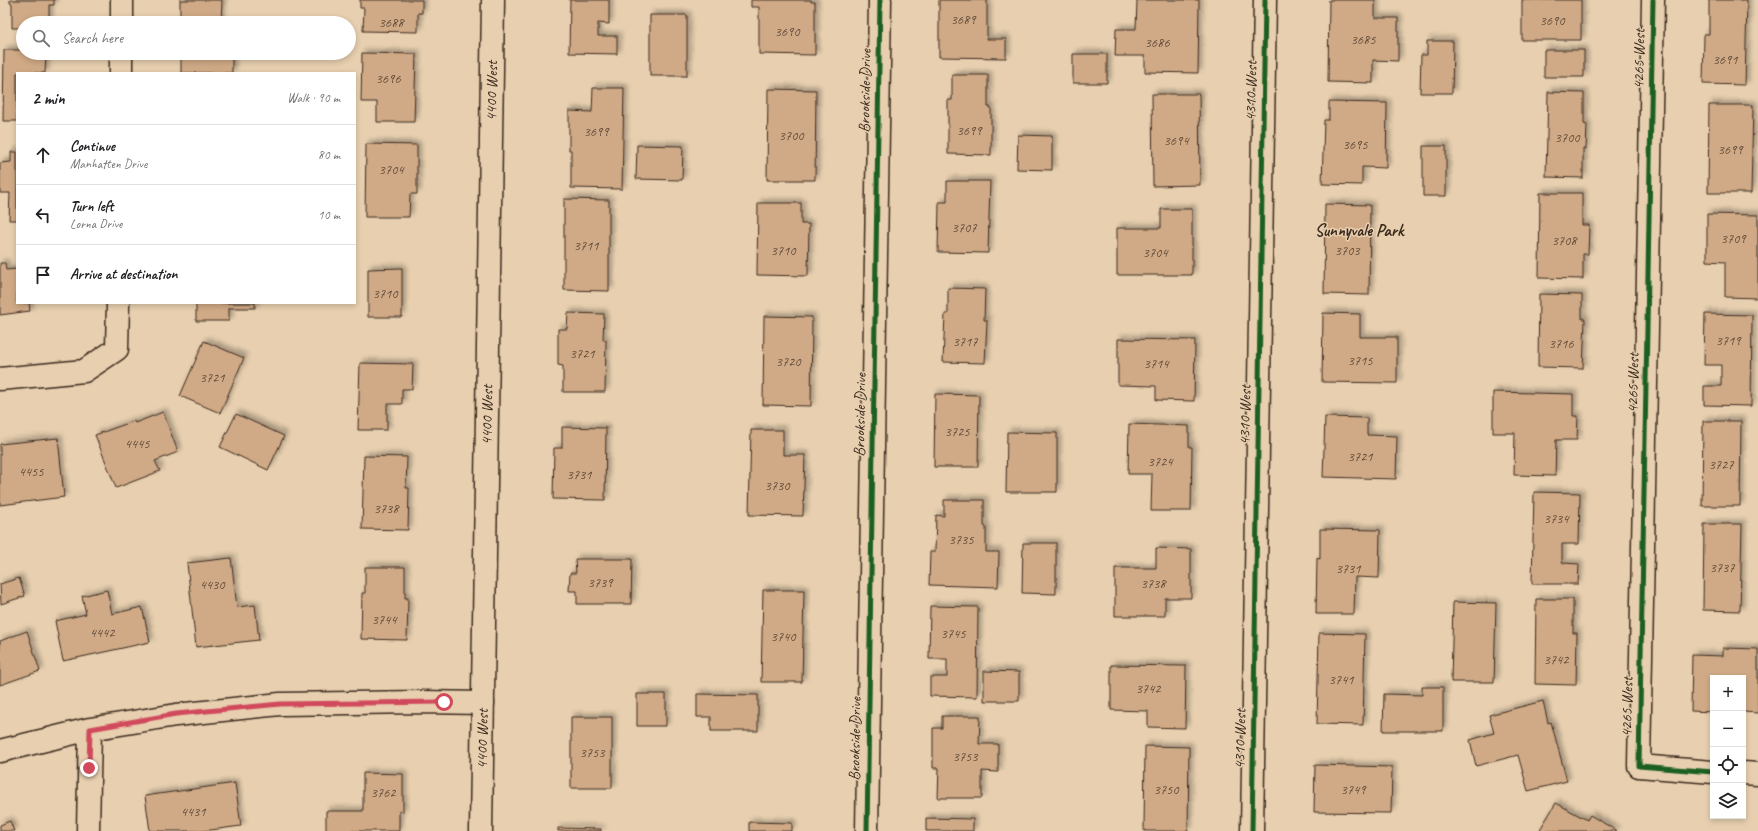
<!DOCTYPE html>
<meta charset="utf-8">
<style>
:root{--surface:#fff;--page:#f6f6f6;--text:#202124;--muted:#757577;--line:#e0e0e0}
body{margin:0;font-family:Caveat,sans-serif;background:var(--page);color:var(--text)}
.controls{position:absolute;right:12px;bottom:12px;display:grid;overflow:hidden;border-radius:0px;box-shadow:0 2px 6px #0003}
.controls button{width:36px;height:36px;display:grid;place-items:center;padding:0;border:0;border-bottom:1px solid var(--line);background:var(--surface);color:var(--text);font:20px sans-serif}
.stop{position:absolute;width:12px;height:12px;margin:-9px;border:3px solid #d1495b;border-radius:50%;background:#fff}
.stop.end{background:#d1495b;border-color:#fff;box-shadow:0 1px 4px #0008}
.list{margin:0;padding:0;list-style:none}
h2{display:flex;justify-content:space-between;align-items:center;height:52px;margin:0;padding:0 16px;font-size:17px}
h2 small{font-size:13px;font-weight:400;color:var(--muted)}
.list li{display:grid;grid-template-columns:26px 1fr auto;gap:12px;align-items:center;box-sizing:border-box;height:60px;padding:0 16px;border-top:1px solid var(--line)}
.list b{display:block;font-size:15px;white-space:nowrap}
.list p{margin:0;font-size:13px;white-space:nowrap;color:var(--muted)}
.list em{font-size:13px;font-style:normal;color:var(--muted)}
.icon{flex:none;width:22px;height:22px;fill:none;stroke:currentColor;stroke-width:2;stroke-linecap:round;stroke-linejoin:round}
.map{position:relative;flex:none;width:1758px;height:831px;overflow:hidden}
.search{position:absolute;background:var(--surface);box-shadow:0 2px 6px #0003;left:16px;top:16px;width:340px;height:44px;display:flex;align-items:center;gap:10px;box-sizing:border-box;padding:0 14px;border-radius:22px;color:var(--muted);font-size:15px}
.panel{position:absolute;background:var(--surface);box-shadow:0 2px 6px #0003;left:16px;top:72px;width:340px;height:232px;border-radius:0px}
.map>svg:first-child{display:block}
.building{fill:#d0aa86;stroke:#3b2a1e;filter:url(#shadow)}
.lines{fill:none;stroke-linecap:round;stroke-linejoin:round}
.street-casing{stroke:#3b2a1e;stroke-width:25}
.secondary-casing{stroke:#3b2a1e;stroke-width:25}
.street{stroke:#e7cfaf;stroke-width:22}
.secondary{stroke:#e7cfaf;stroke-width:22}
.cycleway-casing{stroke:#e7cfaf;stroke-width:8}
.cycleway{stroke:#1b5e20;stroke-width:5}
.route{stroke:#d1495b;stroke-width:5}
.labels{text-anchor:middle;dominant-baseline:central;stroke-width:3;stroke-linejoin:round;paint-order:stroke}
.number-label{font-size:14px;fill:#604a38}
.street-label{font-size:16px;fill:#3b2a1e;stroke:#e7cfaf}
.neighbourhood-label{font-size:17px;font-weight:bold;fill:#3b2a1e;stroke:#e7cfaf}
</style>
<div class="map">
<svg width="1758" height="831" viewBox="0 0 1758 831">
<defs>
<filter id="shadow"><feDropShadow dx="3.5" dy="-3.5" stdDeviation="2" flood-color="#0004"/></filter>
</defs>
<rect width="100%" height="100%" fill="#e7cfaf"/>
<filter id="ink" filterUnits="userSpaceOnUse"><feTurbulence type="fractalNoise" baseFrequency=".025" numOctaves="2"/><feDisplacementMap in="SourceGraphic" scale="8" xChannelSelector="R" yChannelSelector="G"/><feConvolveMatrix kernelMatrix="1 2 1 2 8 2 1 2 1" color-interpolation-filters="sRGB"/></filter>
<g filter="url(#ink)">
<!-- building -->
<path class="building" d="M 10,0 L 54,0 L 54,5 L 49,5 L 49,23 L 23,23 L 23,28 L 12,28 L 12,4 L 10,3 Z
M 180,0 L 222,0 L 221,23 L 180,23 Z
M 360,0 L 422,0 L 422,13 L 418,13 L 418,32 L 363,31 L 364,8 L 360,8 Z
M 570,0 L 609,0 L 609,24 L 598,23 L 598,36 L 617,36 L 617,54 L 569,53 Z
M 751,0 L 811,0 L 811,2 L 815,2 L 815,55 L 759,54 L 759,7 L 751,7 Z
M 939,0 L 987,0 L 987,39 L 1006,39 L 1006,58 L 939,57 Z
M 1137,0 L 1199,0 L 1198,73 L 1145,72 L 1145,56 L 1115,56 L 1116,29 L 1136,29 Z
M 1329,0 L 1375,0 L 1375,18 L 1398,18 L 1398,61 L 1373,60 L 1373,83 L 1328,82 Z
M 1522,0 L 1581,0 L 1581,40 L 1522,40 Z
M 1709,0 L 1747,0 L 1745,85 L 1703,84 L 1704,34 L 1709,34 Z
M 650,15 L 687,15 L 687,76 L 650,76 Z
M 1427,41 L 1453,41 L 1452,93 L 1420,93 L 1421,55 L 1427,55 Z
M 4,50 L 23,50 L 23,53 L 46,53 L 45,73 L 17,73 L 17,121 L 3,121 Z
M 1544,50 L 1584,50 L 1584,77 L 1544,77 Z
M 181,53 L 232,53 L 232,73 L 181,73 Z
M 362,53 L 416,54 L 414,122 L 377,122 L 377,102 L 361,102 Z
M 1073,54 L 1107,54 L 1107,83 L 1073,83 Z
M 952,75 L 988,75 L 988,107 L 991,107 L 991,155 L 948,154 L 948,100 L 952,100 Z
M 593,88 L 624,88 L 622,189 L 571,188 L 571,150 L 569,150 L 569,111 L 592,112 Z
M 768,89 L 816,90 L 815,180 L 767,180 Z
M 1548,92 L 1584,93 L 1584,124 L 1587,125 L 1586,149 L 1583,149 L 1583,178 L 1546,177 Z
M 1152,94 L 1199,94 L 1200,185 L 1153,186 Z
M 1329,102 L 1387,103 L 1386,168 L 1362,167 L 1362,185 L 1322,184 L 1324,120 L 1329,120 Z
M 1709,105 L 1753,105 L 1751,193 L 1708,193 Z
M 1018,135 L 1052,136 L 1052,170 L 1017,169 Z
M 366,144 L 417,145 L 417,194 L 410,194 L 409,217 L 365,217 Z
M 637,145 L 683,146 L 682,180 L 636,179 Z
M 1423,146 L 1446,146 L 1446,196 L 1423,196 Z
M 11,152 L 17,152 L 17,220 L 9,220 L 10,193 L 0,193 L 0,163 L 11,162 Z
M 947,181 L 990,181 L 988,253 L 938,252 L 939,202 L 947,202 Z
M 1540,193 L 1582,193 L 1582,225 L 1589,225 L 1588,254 L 1583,254 L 1583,279 L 1539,278 Z
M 564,199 L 609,200 L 609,291 L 564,290 Z
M 758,203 L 801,203 L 801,224 L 809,224 L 808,276 L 757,275 Z
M 1325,204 L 1370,205 L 1369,295 L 1324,294 Z
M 1161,209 L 1192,209 L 1192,275 L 1117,275 L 1117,228 L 1161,228 Z
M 1707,214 L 1758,215 L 1758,298 L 1725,297 L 1725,262 L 1707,261 Z
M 0,263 L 5,263 L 6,270 L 17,269 L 17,303 L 29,303 L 30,311 L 0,315 Z
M 402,268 L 402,317 L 368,317 L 368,269 Z
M 948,288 L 985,289 L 984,320 L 987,320 L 985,363 L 943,362 L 945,314 L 948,314 Z
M 1539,294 L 1582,295 L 1582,319 L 1585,319 L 1583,368 L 1538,367 Z
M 196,303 L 255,303 L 255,308 L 229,308 L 229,321 L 196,321 Z
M 568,313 L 604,314 L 603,340 L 606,340 L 605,392 L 563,392 L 563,366 L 558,365 L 558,329 L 567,329 Z
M 1323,313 L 1360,314 L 1360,337 L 1397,337 L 1397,383 L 1322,382 Z
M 1705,314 L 1752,315 L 1751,406 L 1704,405 L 1704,386 L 1721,386 L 1721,365 L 1704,365 Z
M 764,316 L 812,317 L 811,406 L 763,405 Z
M 1118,339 L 1195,340 L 1194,401 L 1156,400 L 1156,386 L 1118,385 Z
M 204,341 L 244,358 L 220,413 L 180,396 Z
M 360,363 L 413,364 L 412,389 L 402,389 L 402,404 L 387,404 L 387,430 L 358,430 Z
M 1493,392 L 1573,394 L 1573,416 L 1578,416 L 1577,440 L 1556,440 L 1555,476 L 1514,475 L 1515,433 L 1493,433 Z
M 935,394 L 979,395 L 978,467 L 934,467 Z
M 163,412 L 178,452 L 155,461 L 160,471 L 116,488 L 95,435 L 134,421 L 135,423 Z
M 236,414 L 284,436 L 268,470 L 220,447 Z
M 1325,417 L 1367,418 L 1367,435 L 1397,436 L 1396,479 L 1323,477 Z
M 1703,421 L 1741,421 L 1740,506 L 1702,506 Z
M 1129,424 L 1189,426 L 1189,447 L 1192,447 L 1191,511 L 1151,511 L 1152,474 L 1128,474 Z
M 562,427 L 606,428 L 605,500 L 553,499 L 554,448 L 562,448 Z
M 751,430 L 783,430 L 783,455 L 805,455 L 803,516 L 749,515 Z
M 1007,432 L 1057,433 L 1057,492 L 1006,492 Z
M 58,438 L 64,497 L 0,505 L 0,444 Z
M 364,456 L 407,457 L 406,488 L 409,488 L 408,530 L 362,529 Z
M 1534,492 L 1580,493 L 1579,544 L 1562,544 L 1562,563 L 1579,564 L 1578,584 L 1532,584 Z
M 944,500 L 984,500 L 984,526 L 986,527 L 986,552 L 999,552 L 998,587 L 929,585 L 930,552 L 935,552 L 936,515 L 944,516 Z
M 1704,524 L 1742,524 L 1740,611 L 1703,610 Z
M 1320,529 L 1380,530 L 1379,578 L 1355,577 L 1354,614 L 1316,614 L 1317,558 L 1320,559 Z
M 1023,543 L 1056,543 L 1056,594 L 1022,593 Z
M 1156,548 L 1191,549 L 1191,598 L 1165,598 L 1165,616 L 1115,616 L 1115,568 L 1156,568 Z
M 231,558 L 237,607 L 255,605 L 259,640 L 196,647 L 187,563 Z
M 575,559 L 632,559 L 631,604 L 577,604 L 577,591 L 569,591 L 570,573 L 576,573 Z
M 365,567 L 405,567 L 405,598 L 408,598 L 407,640 L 361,639 L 362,593 L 365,593 Z
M 19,578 L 25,596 L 1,604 L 0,584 Z
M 107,590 L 112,614 L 142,607 L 150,642 L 63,661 L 55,621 L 86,614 L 82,596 Z
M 763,590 L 804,590 L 802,682 L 761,682 Z
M 1536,599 L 1573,599 L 1573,633 L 1577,633 L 1576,685 L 1535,684 Z
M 1453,602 L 1496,603 L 1494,682 L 1451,682 Z
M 930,606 L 978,607 L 977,697 L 930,696 L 930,677 L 947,677 L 947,659 L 929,659 Z
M 27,631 L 40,671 L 0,685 L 0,641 Z
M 1319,633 L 1365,634 L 1363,725 L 1317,724 Z
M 1723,648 L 1758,649 L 1758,713 L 1743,712 L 1743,678 L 1713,678 L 1713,712 L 1691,711 L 1692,655 L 1723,656 Z
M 1111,665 L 1186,666 L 1185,728 L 1148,727 L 1148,711 L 1111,710 Z
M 984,671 L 1019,672 L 1019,701 L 984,701 Z
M 1422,687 L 1443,687 L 1443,731 L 1383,731 L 1384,694 L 1422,695 Z
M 637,694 L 666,694 L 666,726 L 637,726 Z
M 697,694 L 758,695 L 758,731 L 711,731 L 711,717 L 697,717 Z
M 1543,701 L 1548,723 L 1551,722 L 1567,781 L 1528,791 L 1518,755 L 1476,766 L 1470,740 L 1494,733 L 1489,715 Z
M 942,716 L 980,716 L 979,744 L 998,744 L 998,772 L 982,771 L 982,798 L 938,798 L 939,768 L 933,768 L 933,728 L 942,728 Z
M 571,717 L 612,717 L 612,788 L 571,788 Z
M 1145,746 L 1189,747 L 1188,831 L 1144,831 Z
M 1315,765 L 1392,767 L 1391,813 L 1314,812 Z
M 363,773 L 403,774 L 403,812 L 399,811 L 399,831 L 326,831 L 326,811 L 363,811 Z
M 235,783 L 241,826 L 203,831 L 150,831 L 145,796 Z
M 1556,803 L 1587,820 L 1590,815 L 1617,831 L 1539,831 Z
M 926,818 L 973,819 L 973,831 L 926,831 Z
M 10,821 L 14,831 L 0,831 L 0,825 Z
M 749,822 L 792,823 L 792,831 L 749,831 Z
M 558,828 L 601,829 L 601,831 L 558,831 Z"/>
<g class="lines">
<!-- street casing -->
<g class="street-casing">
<path id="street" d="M 1653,0 L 1639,766 L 1713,772
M 122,23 L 122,0
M 121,73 L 121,53
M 0,379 L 84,371 L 117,349 L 118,303
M 0,751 L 90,729 L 176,715 L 280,704 L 422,702 L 483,703
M 1743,773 L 1758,774
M 88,831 L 90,729
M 867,831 L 880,0
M 1252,831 L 1265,0"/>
</g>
<!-- secondary casing -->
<g class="secondary-casing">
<g id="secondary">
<path id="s1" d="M 481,831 L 493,0"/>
</g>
</g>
<!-- street -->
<use href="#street" class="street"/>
<!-- secondary -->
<use href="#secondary" class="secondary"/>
<!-- cycleway casing -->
<g class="cycleway-casing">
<path id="cycleway" d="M 1653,0 L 1639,766 L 1713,772
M 867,831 L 880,0
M 1252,831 L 1265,0"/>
</g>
<!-- cycleway -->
<use href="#cycleway" class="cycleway"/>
</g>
</g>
<g class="lines" filter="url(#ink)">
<!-- route -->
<path class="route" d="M 89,768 L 90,729 L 176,714 L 280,704 L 444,702"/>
</g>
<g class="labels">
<!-- number labels -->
<g class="number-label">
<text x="963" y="19">3689</text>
<text x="1552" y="20">3690</text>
<text x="391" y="22">3688</text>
<text x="787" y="31">3690</text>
<text x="1363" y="39">3685</text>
<text x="1157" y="42">3686</text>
<text x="1725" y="59">3691</text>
<text x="388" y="78">3696</text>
<text x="969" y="130">3699</text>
<text x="596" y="131">3699</text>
<text x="791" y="135">3700</text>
<text x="1567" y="137">3700</text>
<text x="1176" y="140">3694</text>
<text x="1355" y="144">3695</text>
<text x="1730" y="149">3699</text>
<text x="391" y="169">3704</text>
<text x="964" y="227">3707</text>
<text x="1733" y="238">3709</text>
<text x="1564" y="240">3708</text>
<text x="586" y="245">3711</text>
<text x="783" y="250">3710</text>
<text x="1347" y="250">3703</text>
<text x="1155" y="252">3704</text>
<text x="385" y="293">3710</text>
<text x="1728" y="340">3719</text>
<text x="965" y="341">3717</text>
<text x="1561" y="343">3716</text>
<text x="582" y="353">3721</text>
<text x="1360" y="360">3715</text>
<text x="788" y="361">3720</text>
<text x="1156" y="363">3714</text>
<text x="212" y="377">3721</text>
<text x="957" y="431">3725</text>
<text x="137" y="443">4445</text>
<text x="1360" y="456">3721</text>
<text x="1160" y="461">3724</text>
<text x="1721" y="464">3727</text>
<text x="31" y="471">4455</text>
<text x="579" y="474">3731</text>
<text x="777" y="485">3730</text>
<text x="386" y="508">3738</text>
<text x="1556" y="518">3734</text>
<text x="961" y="539">3735</text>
<text x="1722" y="567">3737</text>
<text x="1348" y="568">3731</text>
<text x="600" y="582">3739</text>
<text x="1153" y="583">3738</text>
<text x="212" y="584">4430</text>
<text x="384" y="619">3744</text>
<text x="102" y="632">4442</text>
<text x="953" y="633">3745</text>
<text x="783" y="636">3740</text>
<text x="1556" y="659">3742</text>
<text x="1341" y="679">3741</text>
<text x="1148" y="688">3742</text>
<text x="592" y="752">3753</text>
<text x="965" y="756">3753</text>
<text x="1166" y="789">3750</text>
<text x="1353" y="789">3749</text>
<text x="383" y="792">3762</text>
<text x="193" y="811">4431</text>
</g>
<!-- street labels -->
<g class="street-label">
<text transform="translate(1639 59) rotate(-89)">4265 West</text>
<text transform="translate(865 91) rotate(-89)">Brookside Drive</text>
<text transform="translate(1251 91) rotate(-89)">4310 West</text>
<text stroke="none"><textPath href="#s1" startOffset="740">4400 West</textPath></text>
<text transform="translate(1633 383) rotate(-89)">4265 West</text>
<text stroke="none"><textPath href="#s1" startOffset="416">4400 West</textPath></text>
<text transform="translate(860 415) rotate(-89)">Brookside Drive</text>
<text transform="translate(1245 415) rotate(-89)">4310 West</text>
<text transform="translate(1627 707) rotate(-89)">4265 West</text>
<text stroke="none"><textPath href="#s1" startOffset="92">4400 West</textPath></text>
<text transform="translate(855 739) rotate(-89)">Brookside Drive</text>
<text transform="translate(1240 739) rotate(-89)">4310 West</text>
</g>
<!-- neighbourhood labels -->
<g class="neighbourhood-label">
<text x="1359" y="230">Sunnyvale Park</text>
</g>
</g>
</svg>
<div class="controls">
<button>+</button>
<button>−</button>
<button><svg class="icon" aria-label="locate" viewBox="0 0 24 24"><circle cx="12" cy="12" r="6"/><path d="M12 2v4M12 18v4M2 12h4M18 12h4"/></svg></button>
<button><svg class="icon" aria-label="layers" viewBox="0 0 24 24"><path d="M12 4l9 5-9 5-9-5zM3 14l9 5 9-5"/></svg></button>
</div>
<div class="stop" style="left:444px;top:702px"></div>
<div class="stop end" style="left:89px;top:768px"></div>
<div class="search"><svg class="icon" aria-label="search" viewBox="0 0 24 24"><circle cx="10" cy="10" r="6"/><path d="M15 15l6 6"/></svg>Search here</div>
<section class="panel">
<h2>2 min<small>Walk · 90 m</small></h2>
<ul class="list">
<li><svg class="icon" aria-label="ahead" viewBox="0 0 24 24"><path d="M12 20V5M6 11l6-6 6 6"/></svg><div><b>Continue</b><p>Manhatten Drive</p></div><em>80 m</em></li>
<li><svg class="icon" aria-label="left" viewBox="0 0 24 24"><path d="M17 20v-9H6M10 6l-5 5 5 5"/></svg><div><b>Turn left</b><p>Lorna Drive</p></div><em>10 m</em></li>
<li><svg class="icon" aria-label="arrive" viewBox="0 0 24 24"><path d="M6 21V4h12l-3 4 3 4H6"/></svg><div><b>Arrive at destination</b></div></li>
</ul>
</section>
</div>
